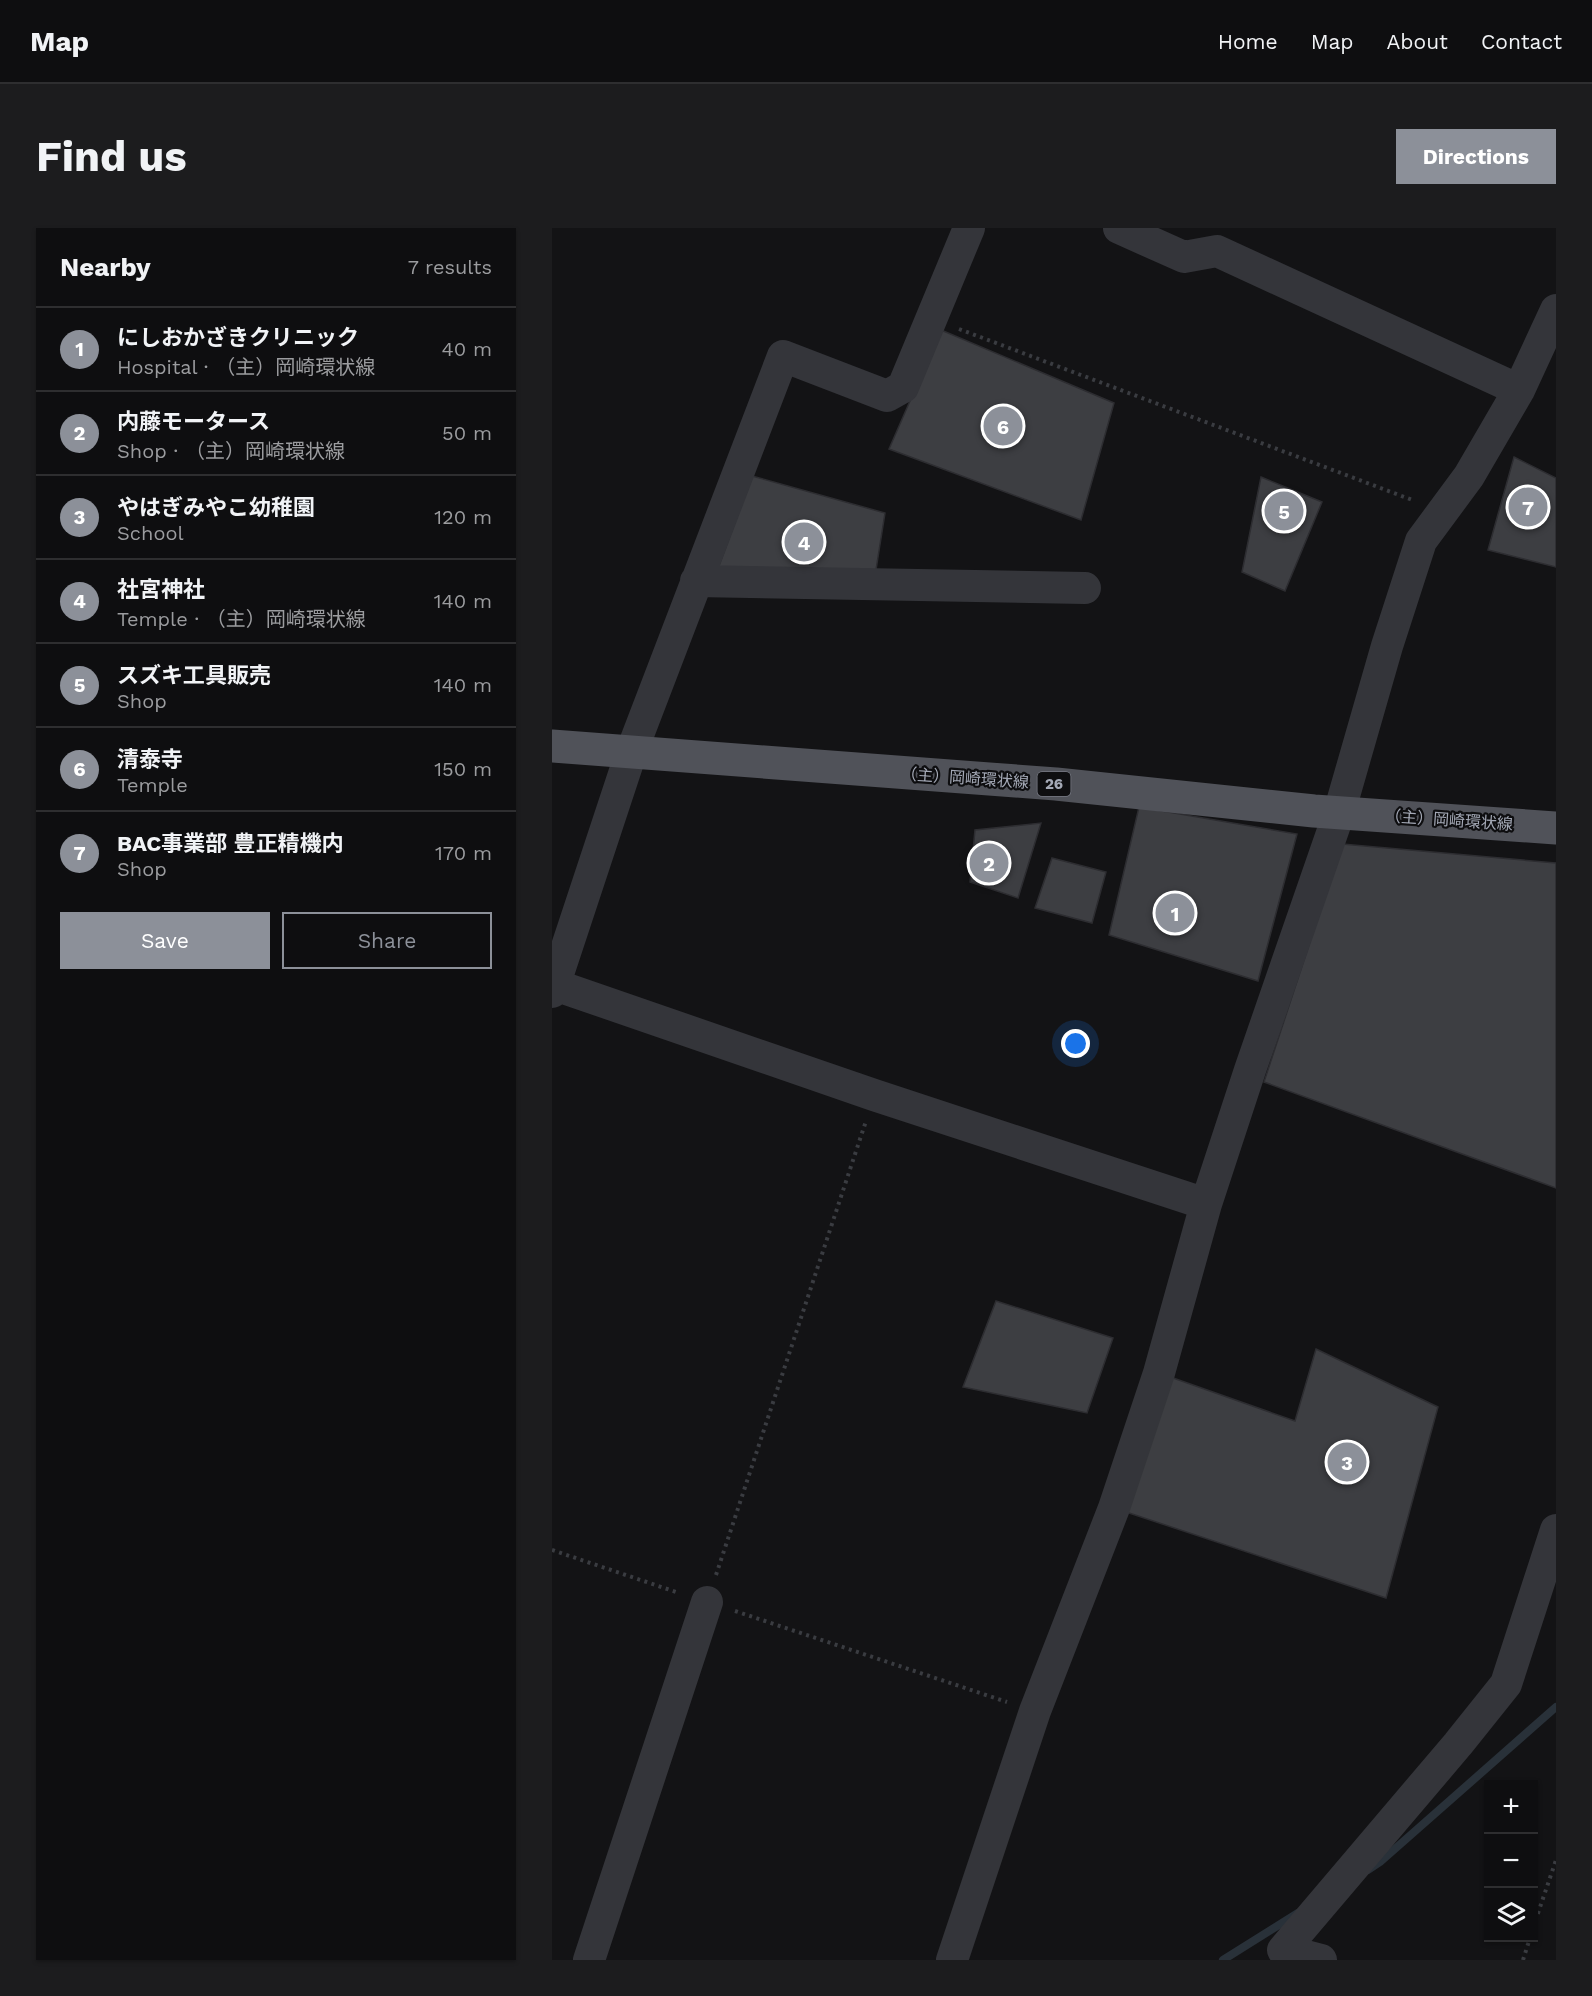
<!DOCTYPE html>
<meta charset="utf-8">
<style>
:root{--surface:#0e0e10;--page:#1c1c1e;--text:#f1f3f6;--muted:#9b9c9f;--line:#2e2e30;--accent:#8c9099}
body{margin:0;font-family:"Work Sans","Noto Sans JP",sans-serif;background:var(--page);color:var(--text)}
.controls{position:absolute;right:18px;bottom:18px;display:grid;overflow:hidden;border-radius:0px;box-shadow:0 2px 4px #0004}
.controls button{width:54px;height:54px;display:grid;place-items:center;padding:0;border:0;border-bottom:2px solid var(--line);background:var(--surface);color:var(--text);font:30px sans-serif}
.you{position:absolute;left:524px;top:816px;width:21px;height:21px;margin:-15px;border:4px solid #fff;border-radius:50%;background:#1a73e8;box-shadow:0 0 0 9px #1a73e833}
.badge{display:grid;place-items:center;width:39px;height:39px;border-radius:50%;background:var(--accent);color:#fff;font-size:20px;font-weight:700}
.pin{position:absolute;translate:-50% -50%;border:3px solid #fff;box-shadow:0 2px 6px #0006}
.list{margin:0;padding:0;list-style:none}
h2{display:flex;justify-content:space-between;align-items:center;height:78px;margin:0;padding:0 24px;font-size:26px}
h2 small{font-size:20px;font-weight:400;color:var(--muted)}
.list li{display:grid;grid-template-columns:39px 1fr auto;gap:18px;align-items:center;box-sizing:border-box;height:84px;padding:0 24px;border-top:2px solid var(--line)}
.list b{display:block;font-size:22px;white-space:nowrap}
.list p{margin:0;font-size:20px;white-space:nowrap;color:var(--muted)}
.list em{font-size:20px;font-style:normal;color:var(--muted)}
.actions{display:flex;gap:12px;padding:18px 24px}
.actions a{flex:1;padding:14px 0;border:2px solid var(--accent);border-radius:0px;text-align:center;font-size:21px;color:var(--accent)}
.actions .main{background:var(--accent);color:#fff}
.icon{flex:none;width:33px;height:33px;fill:none;stroke:currentColor;stroke-width:2;stroke-linecap:round;stroke-linejoin:round}
.map{position:relative;flex:none;width:1004px;height:1732px;overflow:hidden;border-radius:0px}
header{display:flex;align-items:center;gap:36px;box-sizing:border-box;height:84px;padding:0 30px;background:var(--surface);border-bottom:2px solid var(--line)}
header strong{font-size:28px}
nav{display:flex;gap:33px;margin-inline-start:auto;font-size:21px}
.intro{display:flex;align-items:center;justify-content:space-between;box-sizing:border-box;height:144px;padding:0 36px}
h1{margin:0;font-size:42px}
.button{padding:15px 27px;border-radius:0px;background:var(--accent);color:#fff;font-size:21px;font-weight:700}
main{display:flex;gap:36px;padding:0 36px}
aside{flex:1;background:var(--surface);border-radius:0px;box-shadow:0 2px 4px #0004}
.map>svg:first-child{display:block}
.lines{fill:none;stroke-linecap:round;stroke-linejoin:round}
.stream{stroke:#293139;stroke-width:8}
.building{fill:#3d3e42;stroke:#2d2d31;stroke-width:1.5}
.path{stroke:#3a3c41;stroke-width:4;stroke-dasharray:3 4.5;stroke-linecap:butt}
.minor{stroke:#34353a;stroke-width:32}
.major{stroke:#505259;stroke-width:33}
.labels{text-anchor:middle;dominant-baseline:central;stroke-width:4.5;stroke-linejoin:round;paint-order:stroke}
.shield{fill:#0e0e10;stroke:#777a84;stroke-width:1.5}
.shield-label{font-size:15px;font-weight:bold;fill:#a4a9b6}
.street-label{font-size:16px;fill:#a4a9b6;stroke:#0e0e10}
</style>
<header>
<strong>Map</strong>
<nav><a>Home</a><a>Map</a><a>About</a><a>Contact</a></nav>
</header>
<div class="intro"><h1>Find us</h1><a class="button">Directions</a></div>
<main>
<aside>
<h2>Nearby<small>7 results</small></h2>
<ul class="list">
<li><span class="badge">1</span><div><b>にしおかざきクリニック</b><p>Hospital · （主）岡崎環状線</p></div><em>40 m</em></li>
<li><span class="badge">2</span><div><b>内藤モータース</b><p>Shop · （主）岡崎環状線</p></div><em>50 m</em></li>
<li><span class="badge">3</span><div><b>やはぎみやこ幼稚園</b><p>School</p></div><em>120 m</em></li>
<li><span class="badge">4</span><div><b>社宮神社</b><p>Temple · （主）岡崎環状線</p></div><em>140 m</em></li>
<li><span class="badge">5</span><div><b>スズキ工具販売</b><p>Shop</p></div><em>140 m</em></li>
<li><span class="badge">6</span><div><b>清泰寺</b><p>Temple</p></div><em>150 m</em></li>
<li><span class="badge">7</span><div><b>BAC事業部 豊正精機内</b><p>Shop</p></div><em>170 m</em></li>
</ul>
<div class="actions"><a class="main">Save</a><a>Share</a></div>
</aside>
<div class="map">
<svg width="1004" height="1732" viewBox="0 0 1004 1732">
<rect width="100%" height="100%" fill="#131315"/>
<g class="lines">
<!-- stream -->
<path class="stream" d="M 816,1642 L 828,1634 L 1004,1479
M 671,1732 L 746,1685"/>
</g>
<!-- building -->
<path class="building" d="M 389,102 L 562,175 L 529,292 L 337,221 Z
M 962,229 L 1004,250 L 1004,339 L 936,322 Z
M 200,248 L 333,285 L 323,348 L 165,343 Z
M 709,249 L 770,274 L 733,363 L 690,344 Z
M 587,579 L 745,606 L 706,753 L 557,707 Z
M 489,595 L 466,670 L 418,654 L 423,602 Z
M 790,616 L 1004,635 L 1004,960 L 712,854 Z
M 500,630 L 554,644 L 540,695 L 483,680 Z
M 444,1073 L 561,1110 L 535,1185 L 411,1159 Z
M 764,1121 L 886,1179 L 834,1370 L 562,1280 L 607,1145 L 743,1193 Z"/>
<g class="lines">
<!-- path -->
<path class="path" d="M 407,101 L 863,273
M 0,1322 L 127,1365
M 164,1347 L 314,893
M 183,1383 L 455,1474
M 981,1700 L 1004,1632
M 971,1732 L 978,1710"/>
<!-- minor -->
<path class="minor" d="M 567,0 L 632,29 L 665,23 L 967,162
M 144,353 L 533,360
M 0,756 L 322,867 L 654,976
M 0,764 L 79,525 L 231,128 L 335,168 L 351,159 L 417,0
M 37,1732 L 155,1374
M 400,1732 L 483,1483 L 562,1280 L 607,1145 L 654,976 L 698,842 L 787,585 L 835,418 L 869,313 L 917,248 L 967,162 L 1004,82
M 769,1732 L 731,1722 L 906,1516 L 954,1456 L 1004,1302"/>
<!-- major -->
<path class="major" d="M 0,518 L 504,556 L 762,583 L 1004,600"/>
</g>
<g class="labels">
<!-- shield labels -->
<rect class="shield" x="485.5" y="544" width="33" height="24" rx="4.5"/>
<g class="shield-label">
<text x="502" y="556">26</text>
</g>
<!-- street labels -->
<g class="street-label">
<text transform="translate(413 550) rotate(4)">（主）岡崎環状線</text>
<text transform="translate(897 592) rotate(4)">（主）岡崎環状線</text>
</g>
</g>
</svg>
<div class="controls">
<button>+</button>
<button>−</button>
<button><svg class="icon" aria-label="layers" viewBox="0 0 24 24"><path d="M12 4l9 5-9 5-9-5zM3 14l9 5 9-5"/></svg></button>
</div>
<div class="you"></div>
<div class="pin badge" style="left:623px;top:685px">1</div>
<div class="pin badge" style="left:437px;top:635px">2</div>
<div class="pin badge" style="left:795px;top:1234px">3</div>
<div class="pin badge" style="left:252px;top:314px">4</div>
<div class="pin badge" style="left:732px;top:283px">5</div>
<div class="pin badge" style="left:451px;top:198px">6</div>
<div class="pin badge" style="left:976px;top:279px">7</div>
</div>
</main>
